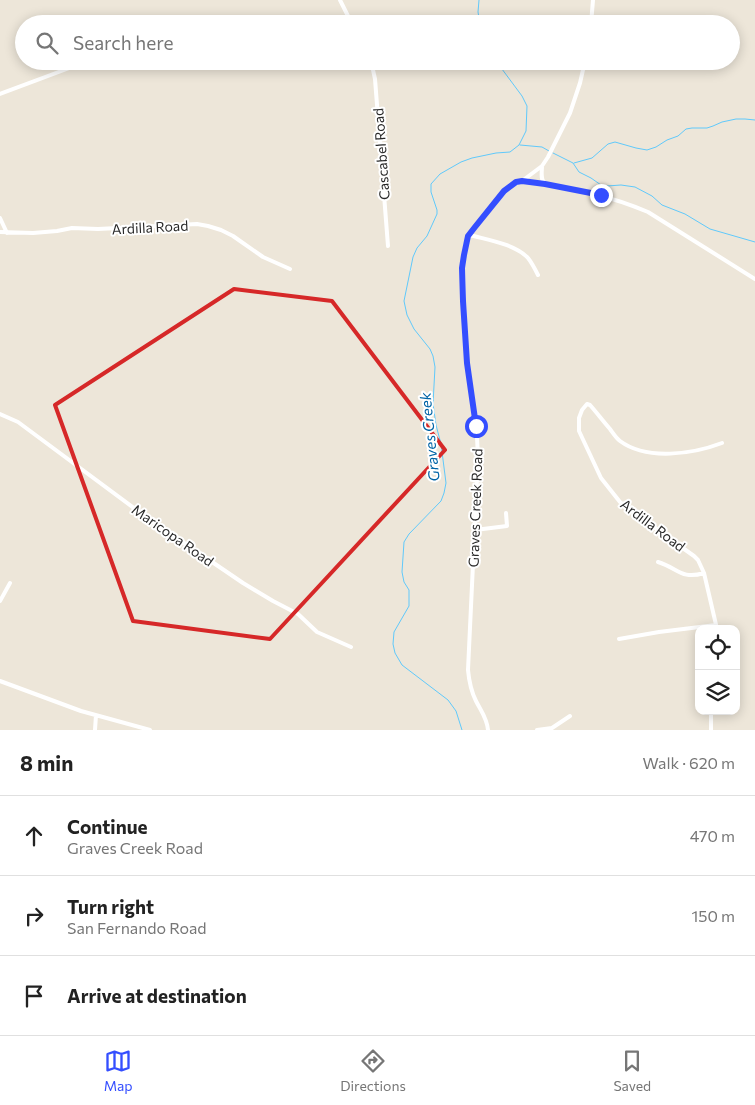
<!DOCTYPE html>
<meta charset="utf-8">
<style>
:root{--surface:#fff;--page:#f2f2f2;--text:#222;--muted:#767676;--line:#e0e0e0;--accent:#344eff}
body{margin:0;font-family:Commissioner,sans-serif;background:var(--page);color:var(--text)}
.controls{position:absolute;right:15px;bottom:15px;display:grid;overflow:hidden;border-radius:10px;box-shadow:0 2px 12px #0003}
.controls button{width:45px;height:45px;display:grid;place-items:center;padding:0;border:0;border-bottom:1px solid var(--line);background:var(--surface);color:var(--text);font:25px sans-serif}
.stop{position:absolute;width:15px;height:15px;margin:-11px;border:4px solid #344eff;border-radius:50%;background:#fff}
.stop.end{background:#344eff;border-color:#fff;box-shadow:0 1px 5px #0008}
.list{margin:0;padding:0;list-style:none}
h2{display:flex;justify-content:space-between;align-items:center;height:65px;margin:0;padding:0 20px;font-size:21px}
h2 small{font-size:16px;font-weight:400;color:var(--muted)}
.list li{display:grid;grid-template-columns:32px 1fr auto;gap:15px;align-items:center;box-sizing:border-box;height:80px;padding:0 20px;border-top:1px solid var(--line)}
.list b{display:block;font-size:19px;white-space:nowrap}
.list p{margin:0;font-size:16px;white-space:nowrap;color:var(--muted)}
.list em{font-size:16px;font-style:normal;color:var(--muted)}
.icon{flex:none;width:28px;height:28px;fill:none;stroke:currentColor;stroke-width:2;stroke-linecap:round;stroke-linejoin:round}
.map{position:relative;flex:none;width:755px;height:730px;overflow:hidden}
.search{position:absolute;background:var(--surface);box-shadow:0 2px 12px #0003;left:15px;right:15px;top:15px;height:55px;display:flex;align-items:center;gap:12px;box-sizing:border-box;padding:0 18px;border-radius:28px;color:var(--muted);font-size:19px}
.sheet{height:305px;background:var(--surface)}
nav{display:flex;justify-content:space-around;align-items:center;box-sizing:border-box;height:70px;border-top:1px solid var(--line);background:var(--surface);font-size:14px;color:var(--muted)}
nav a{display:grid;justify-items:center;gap:2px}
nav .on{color:var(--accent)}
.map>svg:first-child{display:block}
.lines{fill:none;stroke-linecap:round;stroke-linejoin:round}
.stream{stroke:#60c9fb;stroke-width:1}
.minor{stroke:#fff;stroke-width:4}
.route{stroke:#344eff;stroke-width:6}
.marked{fill:none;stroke:#d62828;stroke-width:4;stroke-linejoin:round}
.labels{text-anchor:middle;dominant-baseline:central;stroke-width:4;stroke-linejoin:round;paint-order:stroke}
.street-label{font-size:14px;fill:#292929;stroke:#fff}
.water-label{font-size:15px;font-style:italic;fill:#0064a6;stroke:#fff}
</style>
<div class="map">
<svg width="755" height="730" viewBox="0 0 755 730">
<rect width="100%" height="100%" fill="#ede6d9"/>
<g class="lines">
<!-- stream -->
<path class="stream" d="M 479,0 L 478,12 L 480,24
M 520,145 L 542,147 L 549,151
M 553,153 L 573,163 L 579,172 L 591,178 L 601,185 L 607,186 L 621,185 L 635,187 L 652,196 L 662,205 L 685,214 L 710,229 L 755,242
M 574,163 L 592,158 L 608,144 L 615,142 L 636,148 L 647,150 L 656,147 L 667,140 L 678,136 L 686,129 L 692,128 L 707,128 L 713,126 L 722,122 L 736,119 L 745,119 L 755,120
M 462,730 L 456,711 L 448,700 L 402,665 L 395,653 L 393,644 L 394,632 L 409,606 L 409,590 L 404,582 L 402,572 L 404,542 L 409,534 L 441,501 L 444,493 L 446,483 L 441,444 L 436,425 L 433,404 L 435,367 L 433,356 L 430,349 L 414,329 L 407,315 L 404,301 L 413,257 L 417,248 L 427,236 L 437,214 L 437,210 L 431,192 L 431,184 L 440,174 L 461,162 L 472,158 L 496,153 L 510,152 L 519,145 L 526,131 L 527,106 L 522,96 L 496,61"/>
<!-- minor -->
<path class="minor" d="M 340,0 L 352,24
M 591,24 L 593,0
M 371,61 L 375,79 L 388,246
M 0,94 L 72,67
M 542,166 C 542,172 540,180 545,183
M 522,181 C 565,186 608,195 648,212 L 755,279
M 0,218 L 7,233
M 0,232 L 33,233 L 57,231 L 72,228 L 98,229 L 197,224 L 208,226 L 221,230 L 233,236 L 263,257 L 290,269
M 470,235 C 488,240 515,244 528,258 C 532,263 535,269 538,275
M 0,414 L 18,422 L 146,517 L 243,583 L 273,601 L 298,614 L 317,632 L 351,647
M 475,530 L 507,526 L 506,513
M 658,562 C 678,568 681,580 704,573
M 0,601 L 10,583
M 717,629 L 704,573 L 698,560 L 694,556 L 677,544 L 620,502 L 601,478 L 579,431 L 579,418 L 582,410 L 587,404 L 590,405 C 597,413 603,421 610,429 C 613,433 616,438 620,441 C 647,461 693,454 722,443
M 619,639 L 659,632 L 716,625
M 0,681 L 81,711 L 150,730
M 711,711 L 711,730
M 95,730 L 96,715
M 488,730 C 487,718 481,711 476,701 C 471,691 469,681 468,670 L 478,458 L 477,437 L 467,363 L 465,334 L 463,268 L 465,246 L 469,236 L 475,227 L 504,191 L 513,184 L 522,181 L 542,166 L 548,157 L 570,113 L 580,83 L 585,61
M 537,730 L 552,728 L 570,716"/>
</g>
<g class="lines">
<!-- route -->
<path class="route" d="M 476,426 L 467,363 L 463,301 L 462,268 L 464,255 L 468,236 L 475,227 L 504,191 L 516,182 L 522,181 L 545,184 L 601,195"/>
</g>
<!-- marked area -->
<path class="marked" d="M 234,289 L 332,301 L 445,450 L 270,639 L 133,621 L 55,405 Z"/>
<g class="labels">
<!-- street labels -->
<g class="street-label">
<text transform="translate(381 154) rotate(-94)">Cascabel Road</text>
<text transform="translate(150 227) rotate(-3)">Ardilla Road</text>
<text transform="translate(475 508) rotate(-88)">Graves Creek Road</text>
<text transform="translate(653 525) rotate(37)">Ardilla Road</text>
<text transform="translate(173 535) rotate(35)">Maricopa Road</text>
</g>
<!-- water labels -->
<g class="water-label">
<text transform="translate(429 437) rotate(-96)">Graves Creek</text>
</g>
</g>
</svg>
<div class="controls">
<button><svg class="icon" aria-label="locate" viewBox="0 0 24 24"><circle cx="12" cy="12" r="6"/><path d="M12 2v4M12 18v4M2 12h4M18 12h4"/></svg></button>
<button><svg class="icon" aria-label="layers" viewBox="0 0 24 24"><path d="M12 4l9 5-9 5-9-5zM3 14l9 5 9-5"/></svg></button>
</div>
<div class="stop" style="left:476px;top:426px"></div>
<div class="stop end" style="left:601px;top:195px"></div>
<div class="search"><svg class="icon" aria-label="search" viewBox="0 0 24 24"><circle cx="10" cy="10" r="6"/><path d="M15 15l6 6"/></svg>Search here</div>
</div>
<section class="sheet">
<h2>8 min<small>Walk · 620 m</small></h2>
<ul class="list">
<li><svg class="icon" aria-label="ahead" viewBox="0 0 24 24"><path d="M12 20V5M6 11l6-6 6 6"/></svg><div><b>Continue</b><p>Graves Creek Road</p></div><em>470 m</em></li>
<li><svg class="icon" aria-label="right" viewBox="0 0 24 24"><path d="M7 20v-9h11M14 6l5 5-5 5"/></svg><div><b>Turn right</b><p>San Fernando Road</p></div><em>150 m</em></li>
<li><svg class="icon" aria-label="arrive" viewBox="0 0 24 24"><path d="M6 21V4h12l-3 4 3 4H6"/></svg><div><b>Arrive at destination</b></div></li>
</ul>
</section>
<nav>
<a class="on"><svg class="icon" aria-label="map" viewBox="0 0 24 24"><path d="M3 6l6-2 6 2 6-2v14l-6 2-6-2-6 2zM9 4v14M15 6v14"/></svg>Map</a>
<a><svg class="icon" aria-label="directions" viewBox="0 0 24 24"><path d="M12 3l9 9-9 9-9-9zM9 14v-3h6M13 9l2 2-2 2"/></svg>Directions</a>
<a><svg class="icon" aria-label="saved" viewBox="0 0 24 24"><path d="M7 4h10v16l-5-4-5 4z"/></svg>Saved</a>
</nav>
